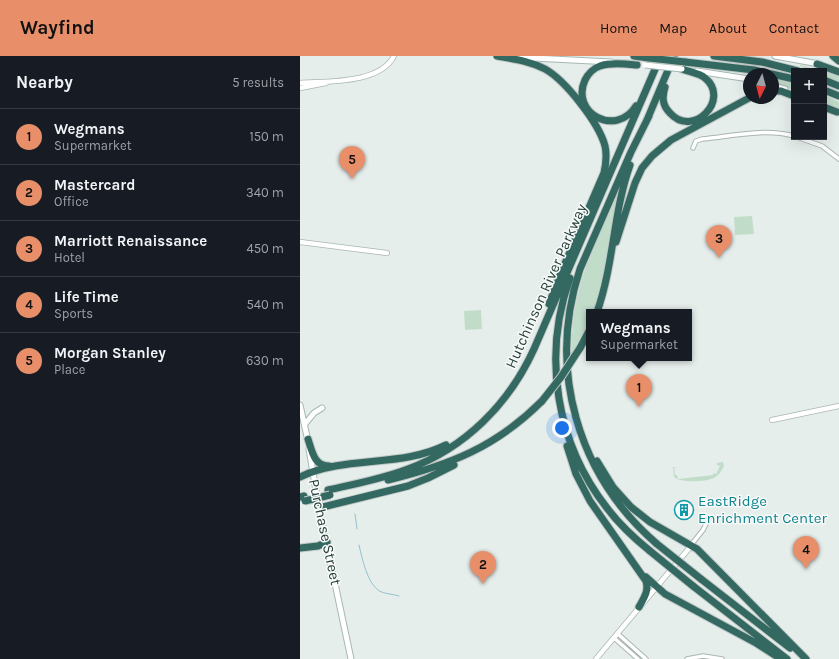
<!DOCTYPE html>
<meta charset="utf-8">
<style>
:root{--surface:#171b24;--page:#242831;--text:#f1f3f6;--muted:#9ea1a6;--line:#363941;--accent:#e88f6a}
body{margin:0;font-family:Karla,sans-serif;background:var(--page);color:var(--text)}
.controls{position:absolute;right:12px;top:12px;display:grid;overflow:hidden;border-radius:0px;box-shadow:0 4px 16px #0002}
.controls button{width:36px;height:36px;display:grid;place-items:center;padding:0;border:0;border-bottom:1px solid var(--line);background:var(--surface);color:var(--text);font:20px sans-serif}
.compass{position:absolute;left:443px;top:12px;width:36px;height:36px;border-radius:50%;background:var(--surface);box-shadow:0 4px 16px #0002;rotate:186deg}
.you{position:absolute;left:262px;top:372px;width:14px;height:14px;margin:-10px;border:3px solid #fff;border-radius:50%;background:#1a73e8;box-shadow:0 0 0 6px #1a73e833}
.badge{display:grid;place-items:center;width:26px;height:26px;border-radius:50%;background:var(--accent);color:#111;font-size:13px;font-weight:700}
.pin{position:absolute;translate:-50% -33px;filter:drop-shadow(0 1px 2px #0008)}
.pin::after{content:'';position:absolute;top:21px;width:14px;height:12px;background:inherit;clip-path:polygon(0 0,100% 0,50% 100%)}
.popup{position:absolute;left:286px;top:253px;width:106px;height:52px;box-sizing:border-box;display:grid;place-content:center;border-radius:0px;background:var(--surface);filter:drop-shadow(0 1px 3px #0005);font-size:13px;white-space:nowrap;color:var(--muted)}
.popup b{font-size:15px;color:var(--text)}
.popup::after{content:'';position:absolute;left:50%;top:100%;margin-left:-8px;border:8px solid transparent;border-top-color:var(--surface)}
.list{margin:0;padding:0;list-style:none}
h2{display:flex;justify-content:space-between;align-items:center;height:52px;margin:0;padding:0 16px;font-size:17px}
h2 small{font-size:13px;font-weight:400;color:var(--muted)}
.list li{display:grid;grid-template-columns:26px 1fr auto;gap:12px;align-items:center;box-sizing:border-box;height:56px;padding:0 16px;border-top:1px solid var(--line)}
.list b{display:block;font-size:15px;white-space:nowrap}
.list p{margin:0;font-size:13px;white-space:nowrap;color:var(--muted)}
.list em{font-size:13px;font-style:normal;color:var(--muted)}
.map{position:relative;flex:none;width:539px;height:603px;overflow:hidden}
header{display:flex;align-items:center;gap:24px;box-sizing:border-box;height:56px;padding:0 20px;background:var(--accent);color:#111}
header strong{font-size:19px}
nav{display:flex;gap:22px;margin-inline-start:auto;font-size:14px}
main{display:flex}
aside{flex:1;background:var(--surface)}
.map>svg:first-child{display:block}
.green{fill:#c1ddca}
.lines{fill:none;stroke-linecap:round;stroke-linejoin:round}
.stream{stroke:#93c2ce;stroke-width:1}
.minor-casing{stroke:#a9b6b2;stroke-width:5.5}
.tertiary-casing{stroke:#a9b6b2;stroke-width:6}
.secondary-casing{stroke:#a5b9b3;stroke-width:7}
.motorway-casing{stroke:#c2c9c8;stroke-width:9}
.minor{stroke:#fff;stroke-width:3.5}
.tertiary{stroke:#fff;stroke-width:4.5}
.secondary{stroke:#fff;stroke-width:5}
.motorway{stroke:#346961;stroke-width:7}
.secondary-bridge-casing{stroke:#a5b9b3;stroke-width:7;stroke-linecap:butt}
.motorway-bridge-casing{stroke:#c2c9c8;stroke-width:9;stroke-linecap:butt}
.secondary-bridge{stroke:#fff;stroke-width:5}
.motorway-bridge{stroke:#346961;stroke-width:7}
.labels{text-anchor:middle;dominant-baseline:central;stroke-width:3;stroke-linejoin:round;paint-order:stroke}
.street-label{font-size:15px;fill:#263f3a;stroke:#f7faf9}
.culture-label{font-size:15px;fill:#0d838f;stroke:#f7faf9;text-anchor:start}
</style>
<header>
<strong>Wayfind</strong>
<nav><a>Home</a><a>Map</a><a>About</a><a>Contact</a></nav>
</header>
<main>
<aside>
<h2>Nearby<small>5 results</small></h2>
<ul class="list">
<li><span class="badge">1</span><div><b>Wegmans</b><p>Supermarket</p></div><em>150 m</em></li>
<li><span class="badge">2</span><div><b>Mastercard</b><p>Office</p></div><em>340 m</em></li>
<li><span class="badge">3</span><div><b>Marriott Renaissance</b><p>Hotel</p></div><em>450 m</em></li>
<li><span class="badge">4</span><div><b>Life Time</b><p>Sports</p></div><em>540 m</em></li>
<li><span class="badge">5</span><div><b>Morgan Stanley</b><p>Place</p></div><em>630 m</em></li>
</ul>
</aside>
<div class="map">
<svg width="539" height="603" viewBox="0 0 539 603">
<rect width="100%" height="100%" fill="#e6eeeb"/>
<!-- green -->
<path class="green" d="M 500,9 L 539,20 L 539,26 L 524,20 L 524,15 L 511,15 L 500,10 Z
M 473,23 L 494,28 L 494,34 L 473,26 Z
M 524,39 L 539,46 L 539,53 L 524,46 Z
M 322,123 C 314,168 308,213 294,256 L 289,256 L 289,267 L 271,302 C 272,283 272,265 276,247 C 285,204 305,163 322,123 Z
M 452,160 L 454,178 L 435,179 L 434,161 Z
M 181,254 L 182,273 L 165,274 L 164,255 Z
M 423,406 L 424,410 C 422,414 419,419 414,422 C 405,426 381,427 374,421 L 373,411 L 377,411 L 374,412 L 375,419 L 377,419 L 378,423 L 413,419 L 413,417 L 416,418 L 420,410 L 417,409 L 417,407 Z"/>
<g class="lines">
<!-- stream -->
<path class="stream" d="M 55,458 L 57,473
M 59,489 C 62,502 67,526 78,534 C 83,538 93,538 99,540"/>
<!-- minor casing -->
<g class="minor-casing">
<path id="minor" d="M 497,81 L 522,90 L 539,103
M 393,92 L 396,85 L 402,83 C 432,80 465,72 494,80
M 391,489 L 403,474 L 409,462
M 318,578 L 346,603
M 314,582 L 338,603
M 387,603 L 403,600 L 422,603"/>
</g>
<!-- tertiary casing -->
<g class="tertiary-casing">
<path id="tertiary" d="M 0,27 C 27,25 80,28 94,0
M 0,32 L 26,27
M 0,186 L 87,197
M 472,364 L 539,350
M 296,603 L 391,490"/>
</g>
<!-- secondary casing -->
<g class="secondary-casing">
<path id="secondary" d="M 475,0 L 519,8
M 214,1 L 311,6
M 397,15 L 449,23
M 473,30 L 485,33
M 0,349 L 8,385
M 5,368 L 14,357 L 22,352
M 9,393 L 19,452 L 51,603"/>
</g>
<!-- motorway casing -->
<g class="motorway-casing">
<path id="motorway" d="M 197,0 C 214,3 230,5 245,13 C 265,24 299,67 305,90 C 307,99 306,108 304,117 L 260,219 L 249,248
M 334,0 L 349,2
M 414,0 L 462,6 L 498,15
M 533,0 L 539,5
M 385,6 L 454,14 L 494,23
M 517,8 L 539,16
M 524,24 L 539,30
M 365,31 C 362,41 362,49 370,57 C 393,83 431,43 405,22 C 399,17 389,16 382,13
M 524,34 L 539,40
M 473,35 L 481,35 L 494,40
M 336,50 C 316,82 270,57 285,24 C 288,18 294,12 300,10 C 311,6 326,8 337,9
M 524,51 L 537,56
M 349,60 L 331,96 L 280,213 C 247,313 277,419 357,488
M 347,64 L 374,0
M 316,186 L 335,127 L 342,112 L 352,100 L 371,84 L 449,42
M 270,222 C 242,300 256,387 307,452 C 319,468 334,482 350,495
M 297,256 C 314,208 313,157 330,109
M 280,292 L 289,275
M 8,383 C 12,395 14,410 29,410
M 267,390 L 276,418 L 290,445 L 346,525 C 349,535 344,542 339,551
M 297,405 L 313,431 L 331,451 L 350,466 L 397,493 L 506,603
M 0,421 C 46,399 100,412 146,389
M 88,424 C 150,409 196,391 242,345
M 28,434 C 55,428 82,423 108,413 C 165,392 209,348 234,293 L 359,4
M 0,441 L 4,440
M 19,452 L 108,430 L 128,422 L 154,409
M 0,492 L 18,490 L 27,486
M 346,521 L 365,538 L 456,587 L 481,603
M 401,523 L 490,592
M 393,530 L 487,603"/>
</g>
<!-- minor -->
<use href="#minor" class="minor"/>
<!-- tertiary -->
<use href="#tertiary" class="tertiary"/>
<!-- secondary -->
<use href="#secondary" class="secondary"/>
<!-- motorway -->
<use href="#motorway" class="motorway"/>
<!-- secondary-bridge casing -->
<g class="secondary-bridge-casing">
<path id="secondary-bridge" d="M 345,9 L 382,13"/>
</g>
<!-- motorway-bridge casing -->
<g class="motorway-bridge-casing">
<path id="motorway-bridge" d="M 349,2 L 385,6
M 242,345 L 261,321 L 280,292
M 5,445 L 30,439
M 357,488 L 401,523
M 350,495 L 393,530"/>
</g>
<!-- secondary-bridge -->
<use href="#secondary-bridge" class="secondary-bridge"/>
<!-- motorway-bridge -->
<use href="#motorway-bridge" class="motorway-bridge"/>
</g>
<!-- icons -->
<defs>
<g id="building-ring" transform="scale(1)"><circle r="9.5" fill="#f7faf9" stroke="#0f9aa8" stroke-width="1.5"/><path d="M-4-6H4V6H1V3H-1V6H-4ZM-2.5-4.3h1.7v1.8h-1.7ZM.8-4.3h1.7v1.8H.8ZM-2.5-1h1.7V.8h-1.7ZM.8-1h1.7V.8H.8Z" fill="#0f9aa8"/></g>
</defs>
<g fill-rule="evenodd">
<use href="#building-ring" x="384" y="454"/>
</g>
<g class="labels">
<!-- street labels -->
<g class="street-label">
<text transform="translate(246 230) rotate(-66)">Hutchinson River Parkway</text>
<text transform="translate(25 476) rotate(78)">Purchase Street</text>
</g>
<!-- culture labels -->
<g class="culture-label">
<text x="398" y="445">EastRidge<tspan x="398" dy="17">Enrichment Center</tspan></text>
</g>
</g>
</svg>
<div class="controls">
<button>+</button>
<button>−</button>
</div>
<svg class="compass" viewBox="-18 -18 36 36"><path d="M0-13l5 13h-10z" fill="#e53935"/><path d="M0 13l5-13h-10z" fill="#9ea1a6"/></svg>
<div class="you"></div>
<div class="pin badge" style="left:339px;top:351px">1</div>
<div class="popup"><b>Wegmans</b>Supermarket</div>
<div class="pin badge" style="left:183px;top:528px">2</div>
<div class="pin badge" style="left:419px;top:202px">3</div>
<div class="pin badge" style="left:506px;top:513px">4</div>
<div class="pin badge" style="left:52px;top:123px">5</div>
</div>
</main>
